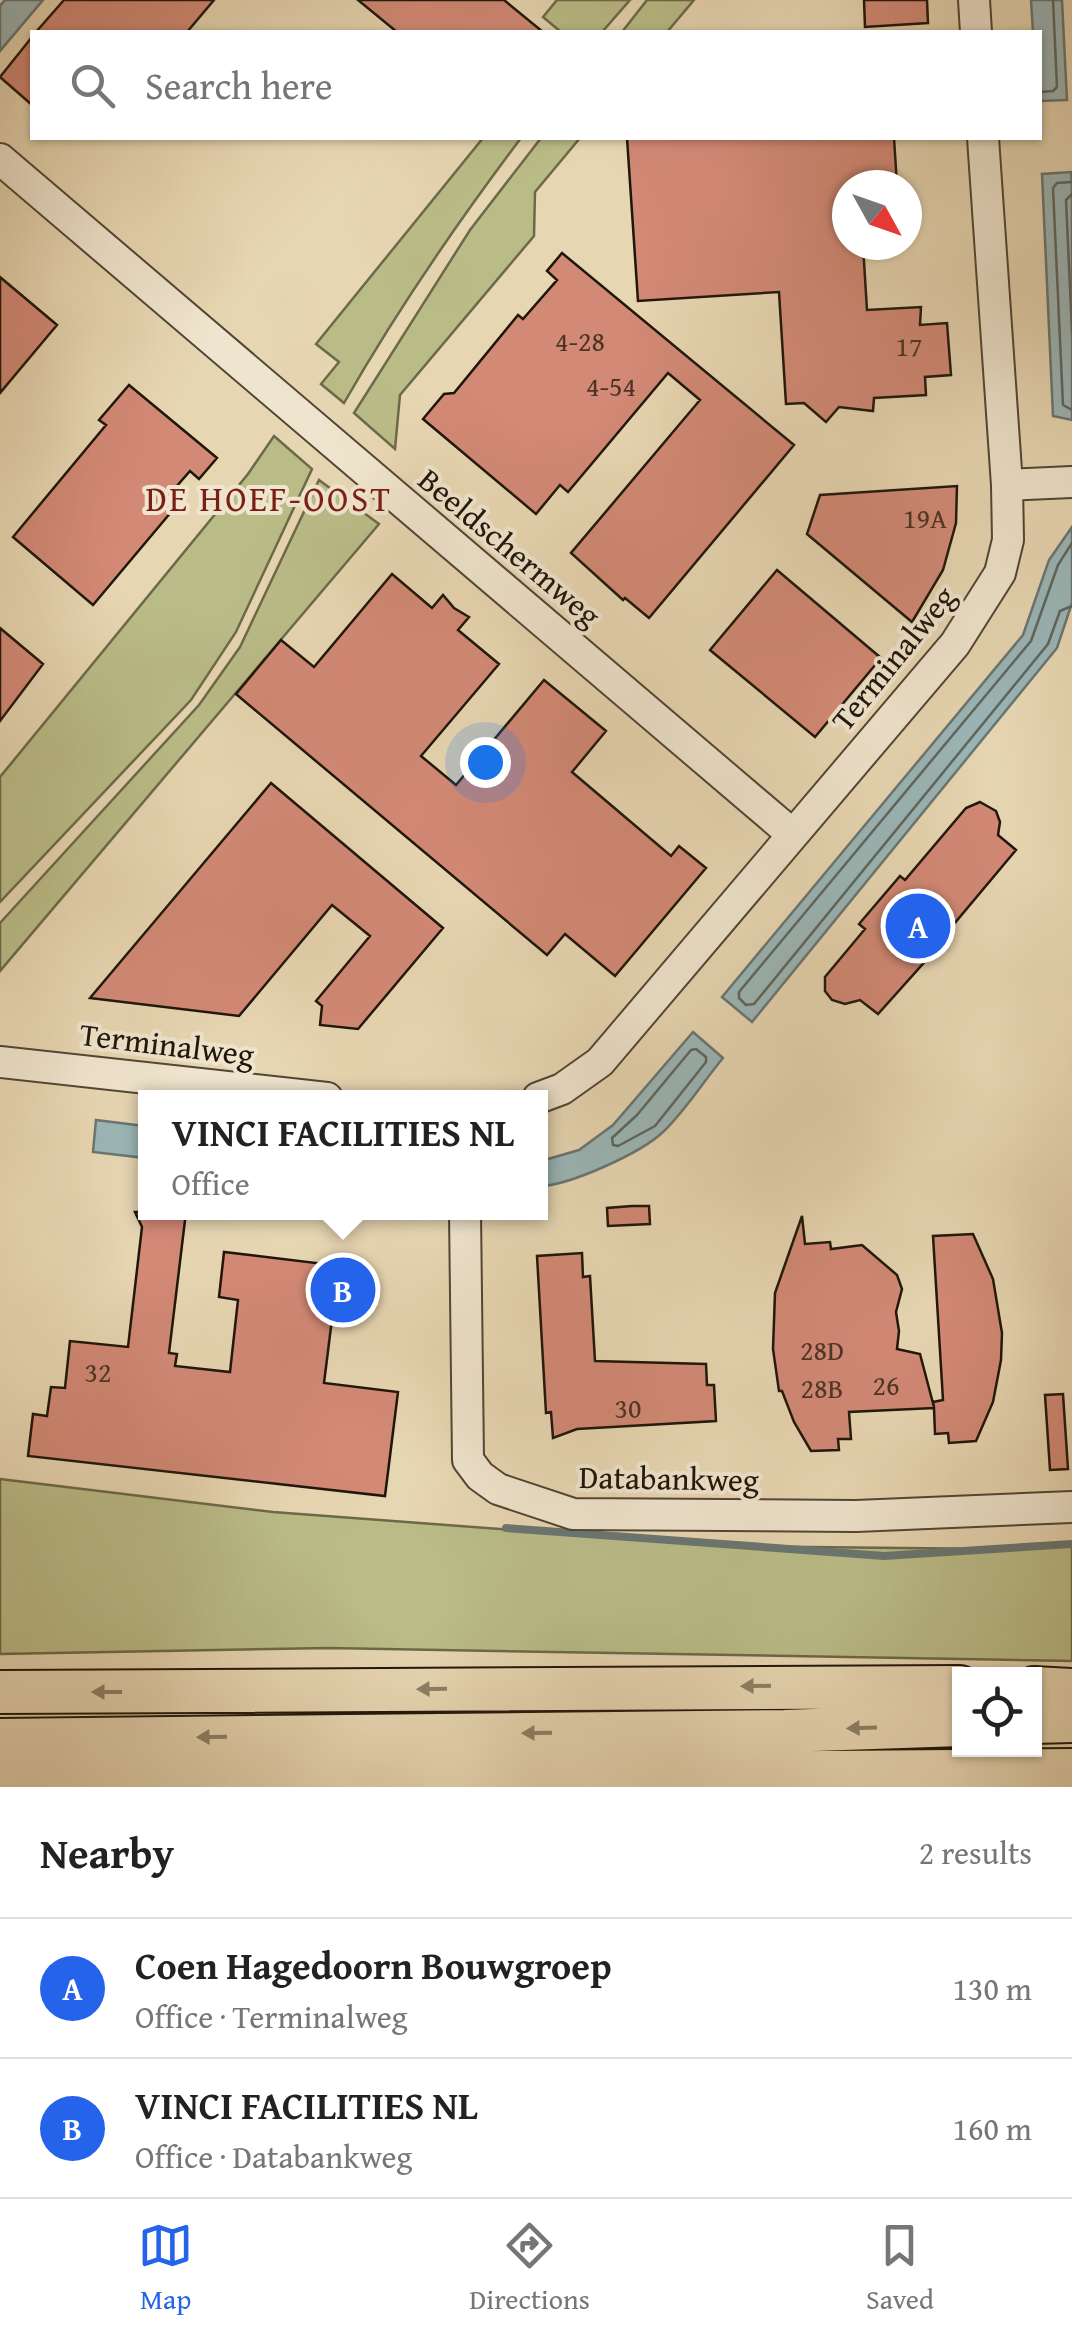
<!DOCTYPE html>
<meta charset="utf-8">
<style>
:root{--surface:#fff;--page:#f2f2f2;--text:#222;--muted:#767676;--line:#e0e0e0;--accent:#2563eb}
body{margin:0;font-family:"Gentium Book Plus",serif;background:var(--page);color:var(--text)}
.controls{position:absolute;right:30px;bottom:30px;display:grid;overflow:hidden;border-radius:0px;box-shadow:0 2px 8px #0004}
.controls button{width:90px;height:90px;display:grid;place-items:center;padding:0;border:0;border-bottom:2px solid var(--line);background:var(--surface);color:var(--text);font:50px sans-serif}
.compass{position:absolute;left:832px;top:170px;width:90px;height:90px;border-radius:50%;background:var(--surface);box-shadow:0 2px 8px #0004;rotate:130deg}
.you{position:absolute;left:485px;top:762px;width:35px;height:35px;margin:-25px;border:8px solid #fff;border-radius:50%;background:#1a73e8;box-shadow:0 0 0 15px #1a73e833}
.badge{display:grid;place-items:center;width:65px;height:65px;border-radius:50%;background:var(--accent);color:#fff;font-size:32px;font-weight:700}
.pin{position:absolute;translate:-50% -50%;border:5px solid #fff;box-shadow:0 2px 10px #0006}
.popup{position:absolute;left:138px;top:1090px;width:410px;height:130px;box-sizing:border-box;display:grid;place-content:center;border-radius:0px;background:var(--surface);filter:drop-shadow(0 2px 8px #0005);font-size:32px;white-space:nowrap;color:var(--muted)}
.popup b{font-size:38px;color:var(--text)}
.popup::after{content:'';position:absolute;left:50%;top:100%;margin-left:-20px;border:20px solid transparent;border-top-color:var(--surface)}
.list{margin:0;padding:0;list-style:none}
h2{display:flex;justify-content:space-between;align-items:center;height:130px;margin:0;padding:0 40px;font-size:42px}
h2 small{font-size:32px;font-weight:400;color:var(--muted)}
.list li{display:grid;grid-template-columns:65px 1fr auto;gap:30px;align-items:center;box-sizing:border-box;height:140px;padding:0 40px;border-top:2px solid var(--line)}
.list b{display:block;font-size:38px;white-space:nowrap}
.list p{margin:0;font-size:32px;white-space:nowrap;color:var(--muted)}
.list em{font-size:32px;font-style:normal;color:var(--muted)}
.icon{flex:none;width:55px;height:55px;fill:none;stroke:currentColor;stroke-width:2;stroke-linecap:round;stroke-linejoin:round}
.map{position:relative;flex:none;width:1072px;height:1787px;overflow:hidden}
.search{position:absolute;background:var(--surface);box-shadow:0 2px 8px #0004;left:30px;right:30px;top:30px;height:110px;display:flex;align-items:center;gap:25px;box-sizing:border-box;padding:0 35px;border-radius:0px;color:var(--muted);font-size:38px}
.sheet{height:410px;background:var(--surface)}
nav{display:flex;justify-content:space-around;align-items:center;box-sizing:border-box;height:140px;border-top:2px solid var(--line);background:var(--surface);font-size:28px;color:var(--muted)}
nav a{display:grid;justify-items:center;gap:5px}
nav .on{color:var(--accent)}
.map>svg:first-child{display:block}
.green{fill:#babc88;stroke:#6c6949;stroke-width:2.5}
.water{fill:#9bb6b7;stroke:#697672;stroke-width:2.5}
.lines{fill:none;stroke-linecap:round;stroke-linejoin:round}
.shore{stroke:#5d6660;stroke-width:2.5}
.stream{stroke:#697672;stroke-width:8}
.building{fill:#d28976;stroke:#1f160a;stroke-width:2.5}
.minor-casing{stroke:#514634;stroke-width:34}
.highway-casing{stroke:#1f160a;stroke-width:46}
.minor{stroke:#efe4cd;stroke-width:30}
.highway{stroke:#e7d6b2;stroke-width:42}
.oneway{fill:#8d8066}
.labels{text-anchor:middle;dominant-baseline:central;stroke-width:8;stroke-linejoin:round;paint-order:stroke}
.number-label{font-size:28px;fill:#4c3325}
.street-label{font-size:32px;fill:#1f160a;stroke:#efe4cd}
.neighbourhood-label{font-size:35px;letter-spacing:2.5px;fill:#7a1f14;stroke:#efe4cd}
</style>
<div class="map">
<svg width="1072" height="1787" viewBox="0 0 1072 1787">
<rect width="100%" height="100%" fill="#e7d6b2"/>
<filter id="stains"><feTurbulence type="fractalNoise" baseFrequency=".002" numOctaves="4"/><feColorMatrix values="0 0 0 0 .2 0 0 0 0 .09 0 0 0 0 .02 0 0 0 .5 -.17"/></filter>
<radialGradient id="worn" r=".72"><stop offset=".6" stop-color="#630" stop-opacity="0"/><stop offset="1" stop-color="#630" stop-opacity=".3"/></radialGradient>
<!-- green -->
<path class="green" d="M 557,0 L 630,0 L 602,32 L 561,32 L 543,17 Z
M 647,0 L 694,0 L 667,32 L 622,32 Z
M 483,138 L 521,138 C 457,223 397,310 344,403 L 321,384 L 339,362 L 316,344 Z
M 541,138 L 580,138 L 535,192 L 534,236 L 400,395 L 395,449 L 354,413 L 470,230 Z
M 274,436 L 312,469 L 236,632 L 191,700 L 0,902 L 0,777 L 248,474 Z
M 319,480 L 379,524 L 0,971 L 0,923 L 199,705 L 240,647 Z
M 0,1479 L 273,1512 L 727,1546 L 996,1549 L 1072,1545 L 1072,1661 L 329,1648 L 0,1654 Z"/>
<!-- water -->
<path class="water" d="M 5,0 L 43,0 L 0,51 L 0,6 Z
M 1031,0 L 1062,0 L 1067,100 L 1040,101 L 1040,32 L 1033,32 Z
M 1071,172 L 1072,186 L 1072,420 L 1053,416 L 1042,174 Z
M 1072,527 L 1072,603 L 1057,648 L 752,1022 L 722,997 L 1023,635 L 1049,560 Z
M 693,1032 L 723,1058 C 703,1082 685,1111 663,1132 C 641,1153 570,1185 541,1186 L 541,1161 L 579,1150 L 613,1125 Z
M 96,1120 L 145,1126 L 145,1158 L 93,1152 Z"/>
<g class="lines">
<!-- shore -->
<path class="shore" d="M 1040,92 L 1053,91 L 1057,87 L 1053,0
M 1072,182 L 1057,183 L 1053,188 L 1063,405 L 1072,410
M 1072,194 L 1066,200 L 1072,332
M 1072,543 L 1058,565 L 1031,641 L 739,992 L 739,998 L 746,1005 L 754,1004 L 1048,644 L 1060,611 L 1072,606
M 696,1049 L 706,1057 L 706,1062 L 655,1126 L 618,1146 L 613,1145 L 612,1138 L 637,1115 L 691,1050 Z"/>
<!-- stream -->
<path class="stream" d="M 506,1528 L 884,1556 L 1072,1544"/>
</g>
<!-- building -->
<path class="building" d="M 64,0 L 214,0 L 187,32 L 36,32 Z
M 358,0 L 504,0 L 543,32 L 397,32 Z
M 864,0 L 927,0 L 928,23 L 865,27 Z
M 32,37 L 32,105 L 0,77 Z
M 627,138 L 894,138 L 897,185 L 847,185 L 847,245 L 863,245 L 867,310 L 921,307 L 920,325 L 947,323 L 951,375 L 925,377 L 926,395 L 874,398 L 873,411 L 839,407 L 826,422 L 804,403 L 786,404 L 779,292 L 638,301 Z
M 562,253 L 794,445 L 649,618 L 625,598 L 623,600 L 571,553 L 700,400 L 668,373 L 568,492 L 560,485 L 536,514 L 423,419 L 444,394 L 454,393 L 518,315 L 523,319 L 557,280 L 547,271 Z
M 0,277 L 57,325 L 0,393 Z
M 129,385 L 217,458 L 199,479 L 190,471 L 162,503 L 172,511 L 93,605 L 13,537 L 106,425 L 99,420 Z
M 957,486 L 956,523 L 943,570 L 912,622 L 807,534 L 820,495 Z
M 777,570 L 881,658 L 815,737 L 710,650 Z
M 392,574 L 432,608 L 443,595 L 454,608 L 469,617 L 458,630 L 499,664 L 421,756 L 456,785 L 544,680 L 606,731 L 572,772 L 671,856 L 679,846 L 706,868 L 615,976 L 565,934 L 547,955 L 236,694 L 281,640 L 314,667 Z
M 0,628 L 43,664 L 0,721 Z
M 271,783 L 443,928 L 358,1029 L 320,1025 L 322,1006 L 316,1001 L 370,936 L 332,905 L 239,1016 L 90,998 Z
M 980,802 L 996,811 L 1000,822 L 998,835 L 1016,850 L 944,936 L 946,938 L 878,1014 L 860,1000 L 845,1004 L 832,1000 L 825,991 L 825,977 L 865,929 L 859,924 L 900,876 L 905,880 L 966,808 Z
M 632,1206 L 649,1206 L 650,1224 L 608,1226 L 607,1208 Z
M 135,1212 L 186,1212 L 169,1353 L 177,1354 L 175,1366 L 230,1372 L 238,1300 L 219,1297 L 224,1252 L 357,1268 L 356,1273 L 375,1282 L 379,1292 L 372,1304 L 352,1309 L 351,1313 L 333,1311 L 324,1383 L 398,1392 L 385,1496 L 28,1456 L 33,1414 L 47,1416 L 51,1387 L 65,1388 L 70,1341 L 128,1347 L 142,1227 Z
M 802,1216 L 805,1244 L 830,1242 L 831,1249 L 862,1245 L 897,1275 L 902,1289 L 896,1312 L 899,1331 L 897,1349 L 920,1354 L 934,1407 L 933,1402 L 943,1400 L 933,1236 L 973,1234 L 993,1279 L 1002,1333 L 1001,1360 L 993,1402 L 976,1441 L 949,1443 L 948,1433 L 935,1434 L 934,1408 L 849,1412 L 851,1439 L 838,1439 L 839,1450 L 811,1451 L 794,1422 L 782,1391 L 779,1391 L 773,1349 L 775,1293 Z
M 582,1253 L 583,1277 L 590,1276 L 595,1361 L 706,1364 L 707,1385 L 714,1385 L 716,1421 L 577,1429 L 553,1438 L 551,1412 L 546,1413 L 537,1256 Z
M 1063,1394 L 1068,1469 L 1050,1470 L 1045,1395 Z"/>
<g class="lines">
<!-- minor casing -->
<g class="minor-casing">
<path id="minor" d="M 974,0 L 976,32
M 0,159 L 792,834
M 1007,485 L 1072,482
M 0,1062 L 327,1098
M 538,1098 L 562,1089 L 600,1062 L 955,644 L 1000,573 L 1008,540 L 1007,485 L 983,138
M 465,1212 L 468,1460 L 480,1476 L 498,1489 L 573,1514 L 856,1516 L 1072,1507"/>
</g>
<!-- highway casing -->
<g class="highway-casing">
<path id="highway" d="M 1034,1688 L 1072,1690
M 0,1692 L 960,1687
M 1034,1722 L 1072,1721
M 0,1740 L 785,1731 L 960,1725
M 0,1779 L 1072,1770"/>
</g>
<!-- minor -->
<use href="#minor" class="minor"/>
<!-- highway -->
<use href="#highway" class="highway"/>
</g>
<!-- one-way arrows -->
<defs><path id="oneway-solid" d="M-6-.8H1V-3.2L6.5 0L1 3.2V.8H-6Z" transform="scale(2.5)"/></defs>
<g class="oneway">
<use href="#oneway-solid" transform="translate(756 1686) rotate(179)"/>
<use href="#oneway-solid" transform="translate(432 1689) rotate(179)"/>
<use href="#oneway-solid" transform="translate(107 1692) rotate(180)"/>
<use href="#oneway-solid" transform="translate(862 1728) rotate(178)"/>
<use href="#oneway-solid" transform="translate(537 1733) rotate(179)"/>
<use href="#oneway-solid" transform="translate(212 1737) rotate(179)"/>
</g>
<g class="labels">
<!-- number labels -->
<g class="number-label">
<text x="580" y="340">4-28</text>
<text x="909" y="345">17</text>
<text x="611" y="385">4-54</text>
<text x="925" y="517">19A</text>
<text x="822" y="1349">28D</text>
<text x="98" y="1371">32</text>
<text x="886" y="1384">26</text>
<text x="822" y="1387">28B</text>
<text x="628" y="1407">30</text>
</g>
<!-- street labels -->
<g class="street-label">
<text transform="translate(510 547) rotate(40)">Beeldschermweg</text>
<text transform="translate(893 658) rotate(-51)">Terminalweg</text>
<text transform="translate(167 1044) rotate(7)">Terminalweg</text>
<text transform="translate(669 1478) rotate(1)">Databankweg</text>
</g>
<!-- neighbourhood labels -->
<g class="neighbourhood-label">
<text x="269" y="498">DE HOEF-OOST</text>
</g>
</g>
<rect width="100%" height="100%" filter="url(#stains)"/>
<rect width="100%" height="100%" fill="url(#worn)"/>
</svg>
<div class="controls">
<button><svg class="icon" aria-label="locate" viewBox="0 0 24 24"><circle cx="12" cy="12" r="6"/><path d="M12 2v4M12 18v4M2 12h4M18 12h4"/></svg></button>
</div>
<svg class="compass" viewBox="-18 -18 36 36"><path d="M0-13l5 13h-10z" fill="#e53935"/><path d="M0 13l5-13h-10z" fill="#767676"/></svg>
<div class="you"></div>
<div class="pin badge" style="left:918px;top:926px">A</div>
<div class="pin badge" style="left:343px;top:1290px">B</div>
<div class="popup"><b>VINCI FACILITIES NL</b>Office</div>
<div class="search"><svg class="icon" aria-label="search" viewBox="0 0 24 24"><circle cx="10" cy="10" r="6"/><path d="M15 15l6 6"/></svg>Search here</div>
</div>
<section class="sheet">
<h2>Nearby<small>2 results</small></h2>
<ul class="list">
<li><span class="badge">A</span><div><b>Coen Hagedoorn Bouwgroep</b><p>Office · Terminalweg</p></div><em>130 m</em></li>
<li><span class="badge">B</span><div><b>VINCI FACILITIES NL</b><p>Office · Databankweg</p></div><em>160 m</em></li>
</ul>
</section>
<nav>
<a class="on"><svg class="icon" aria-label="map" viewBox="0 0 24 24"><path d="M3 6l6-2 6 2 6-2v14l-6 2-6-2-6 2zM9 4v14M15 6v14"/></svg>Map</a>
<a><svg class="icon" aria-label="directions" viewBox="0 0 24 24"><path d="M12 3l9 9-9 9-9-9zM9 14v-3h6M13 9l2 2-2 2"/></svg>Directions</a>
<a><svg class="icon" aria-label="saved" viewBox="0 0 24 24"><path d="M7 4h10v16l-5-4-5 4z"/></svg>Saved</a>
</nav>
